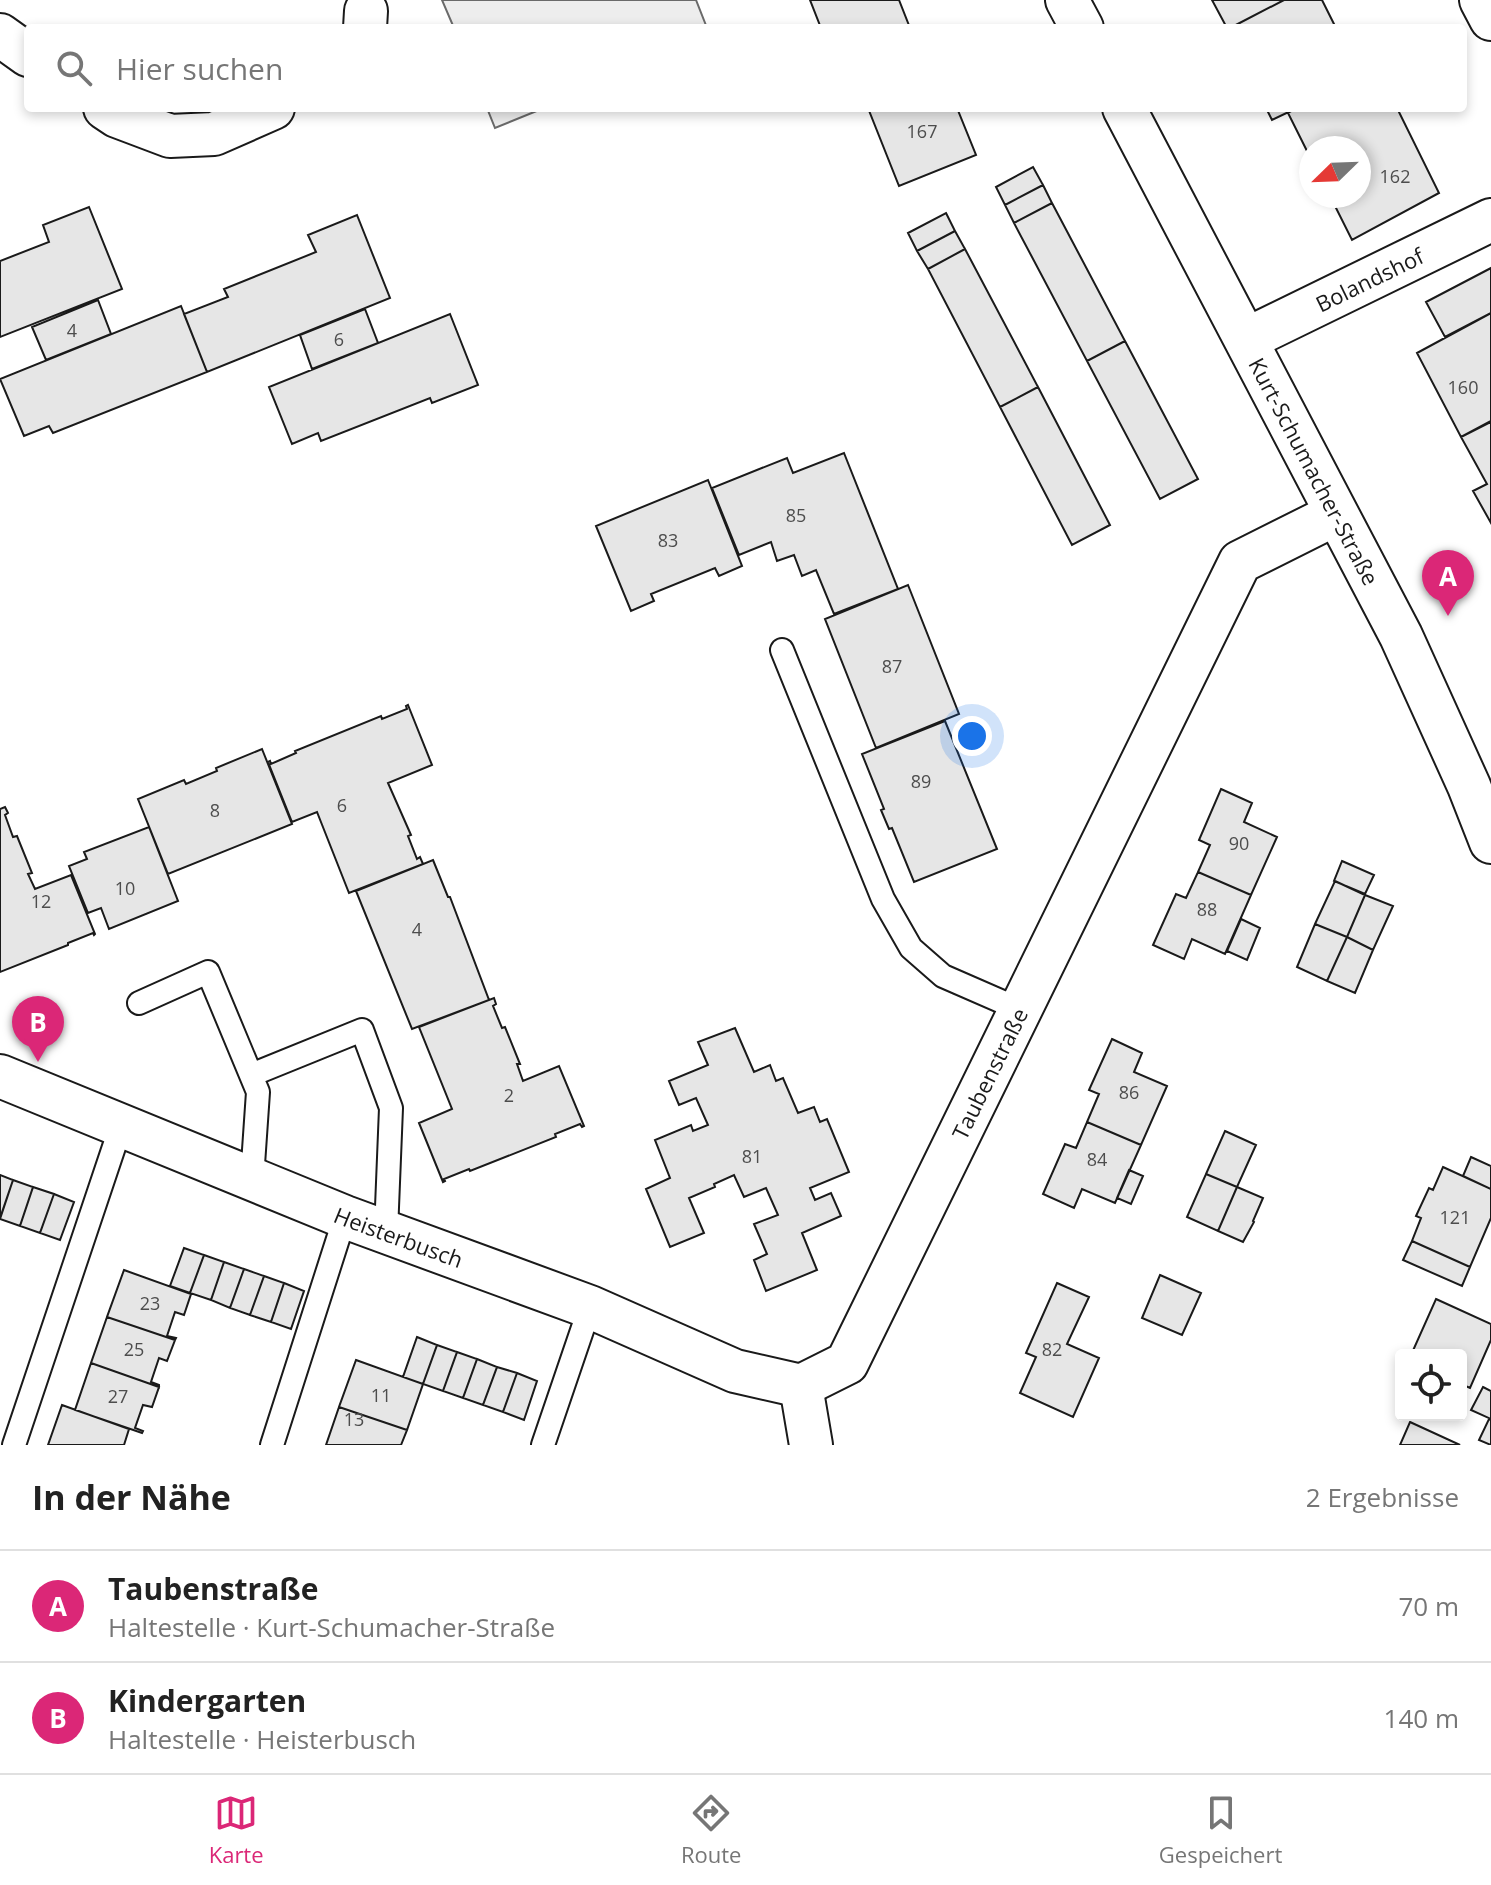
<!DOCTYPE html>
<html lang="de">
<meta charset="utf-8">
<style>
:root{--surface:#fff;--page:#f2f2f2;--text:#222;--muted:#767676;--line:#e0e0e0;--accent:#db2777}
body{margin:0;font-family:"Open Sans",sans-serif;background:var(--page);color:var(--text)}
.controls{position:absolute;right:24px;bottom:24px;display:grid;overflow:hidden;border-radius:8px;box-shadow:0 4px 12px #0003}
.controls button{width:72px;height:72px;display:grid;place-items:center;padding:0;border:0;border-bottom:2px solid var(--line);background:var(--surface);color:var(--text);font:40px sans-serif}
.compass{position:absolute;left:1299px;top:136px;width:72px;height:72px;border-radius:50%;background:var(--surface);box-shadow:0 4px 12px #0003;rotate:247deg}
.you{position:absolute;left:972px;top:736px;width:28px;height:28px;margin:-20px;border:6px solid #fff;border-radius:50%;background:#1a73e8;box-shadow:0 0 0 12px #1a73e833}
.badge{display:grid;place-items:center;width:52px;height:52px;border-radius:50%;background:var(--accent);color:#fff;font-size:26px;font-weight:700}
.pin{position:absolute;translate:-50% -66px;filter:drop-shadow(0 2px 4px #0008)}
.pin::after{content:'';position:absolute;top:42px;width:28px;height:24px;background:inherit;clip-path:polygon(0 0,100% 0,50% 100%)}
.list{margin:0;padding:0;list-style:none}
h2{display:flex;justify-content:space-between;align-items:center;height:104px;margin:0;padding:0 32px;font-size:34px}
h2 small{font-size:26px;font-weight:400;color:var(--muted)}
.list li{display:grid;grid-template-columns:52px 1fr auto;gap:24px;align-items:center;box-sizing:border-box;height:112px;padding:0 32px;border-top:2px solid var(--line)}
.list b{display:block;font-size:30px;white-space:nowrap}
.list p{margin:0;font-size:26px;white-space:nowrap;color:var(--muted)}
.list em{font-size:26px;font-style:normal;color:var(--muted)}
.icon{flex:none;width:44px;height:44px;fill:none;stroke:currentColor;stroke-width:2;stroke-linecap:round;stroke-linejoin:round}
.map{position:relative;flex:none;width:1491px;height:1445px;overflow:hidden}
.search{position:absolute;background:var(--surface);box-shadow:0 4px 12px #0003;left:24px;right:24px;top:24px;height:88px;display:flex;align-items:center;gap:20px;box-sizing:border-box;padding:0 28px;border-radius:8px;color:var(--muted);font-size:30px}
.sheet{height:328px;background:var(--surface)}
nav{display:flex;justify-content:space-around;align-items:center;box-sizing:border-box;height:112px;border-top:2px solid var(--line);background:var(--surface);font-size:22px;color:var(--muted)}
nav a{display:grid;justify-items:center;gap:4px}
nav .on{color:var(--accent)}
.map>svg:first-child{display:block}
.parking{fill:#ededed;stroke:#6a6a6a;stroke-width:2}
.building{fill:#e6e6e6;stroke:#1a1a1a;stroke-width:2}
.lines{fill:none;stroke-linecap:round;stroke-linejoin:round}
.service-casing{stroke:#1a1a1a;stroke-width:26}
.minor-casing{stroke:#1a1a1a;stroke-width:46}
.service{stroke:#fff;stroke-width:22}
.minor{stroke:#fff;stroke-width:42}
.labels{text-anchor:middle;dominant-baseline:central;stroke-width:6;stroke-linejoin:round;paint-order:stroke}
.number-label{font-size:18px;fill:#4d4d4d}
.street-label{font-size:22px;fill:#1a1a1a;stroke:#fff}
</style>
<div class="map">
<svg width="1491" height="1445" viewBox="0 0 1491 1445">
<rect width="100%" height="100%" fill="#fff"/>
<!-- parking -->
<path class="parking" d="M 442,0 L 696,0 L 707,28 L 454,28 Z
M 487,108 L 544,108 L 495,128 Z"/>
<!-- building -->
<path class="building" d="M 810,0 L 899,0 L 910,28 L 821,28 Z
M 1212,0 L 1284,0 L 1230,28 L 1227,28 Z
M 1284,0 L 1322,0 L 1336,28 L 1230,28 Z
M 868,108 L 957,108 L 976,155 L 899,186 Z
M 1266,108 L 1297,108 L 1272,120 Z
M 1297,108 L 1397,108 L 1439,193 L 1352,240 L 1330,196 L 1359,196 L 1359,148 L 1311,148 L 1311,159 L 1288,113 Z
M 1033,167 L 1043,185 L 1005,205 L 996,187 Z
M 1043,185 L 1052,203 L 1014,223 L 1005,205 Z
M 1052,203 L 1125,341 L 1087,361 L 1014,223 Z
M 89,207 L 122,289 L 0,337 L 0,261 L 49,242 L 43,225 Z
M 946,213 L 955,231 L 917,251 L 908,233 Z
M 357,215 L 390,298 L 207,372 L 184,314 L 228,297 L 224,289 L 316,252 L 308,235 Z
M 955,231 L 965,249 L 928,269 L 917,251 Z
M 965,249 L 1038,387 L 1000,407 L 928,269 Z
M 1491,268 L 1491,313 L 1445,337 L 1426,302 Z
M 98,300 L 111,334 L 46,360 L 32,327 Z
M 181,306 L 207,372 L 53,433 L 49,426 L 24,436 L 0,379 Z
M 365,309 L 378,343 L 312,369 L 300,335 Z
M 1491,313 L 1491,421 L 1461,437 L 1417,353 Z
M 450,314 L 478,385 L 432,403 L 430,398 L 321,441 L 318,433 L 292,444 L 269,387 Z
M 1125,341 L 1198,479 L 1160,499 L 1087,361 Z
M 1038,387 L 1110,525 L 1072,545 L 1000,407 Z
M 1491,422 L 1491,523 L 1473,491 L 1487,484 L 1461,437 Z
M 844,453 L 898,589 L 834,614 L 816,570 L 802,576 L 794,555 L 777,561 L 771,542 L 739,555 L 712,488 L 787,458 L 793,473 Z
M 708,480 L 742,566 L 719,576 L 715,568 L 651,594 L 654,601 L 631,611 L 596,526 Z
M 908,585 L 959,714 L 876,748 L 825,619 Z
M 408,705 L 432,765 L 388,783 L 411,835 L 408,836 L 417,859 L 420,857 L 423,864 L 349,893 L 317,812 L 292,822 L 268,762 L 270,761 L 271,764 L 296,753 L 295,751 L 381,716 L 382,719 L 407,709 L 406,706 Z
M 945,721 L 997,849 L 914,882 L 892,828 L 889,829 L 881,810 L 884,809 L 862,754 Z
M 262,749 L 292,824 L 168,874 L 138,799 L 184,780 L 186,784 L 217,771 L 216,768 Z
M 1221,789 L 1252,803 L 1244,822 L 1277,837 L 1251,895 L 1198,872 L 1210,845 L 1199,840 Z
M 5,807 L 8,813 L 5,815 L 13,837 L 17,836 L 32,873 L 28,874 L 35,889 L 71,875 L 95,934 L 94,935 L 93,933 L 68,943 L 68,945 L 0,972 L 0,809 Z
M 149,827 L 178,901 L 109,929 L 101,908 L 88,913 L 69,866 L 87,859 L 84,852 Z
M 433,860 L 448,897 L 450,897 L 489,1000 L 412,1029 L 356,891 Z
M 1342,861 L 1374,875 L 1365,894 L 1334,881 Z
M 1198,872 L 1251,895 L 1225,954 L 1192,939 L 1184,959 L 1153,945 L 1176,894 L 1186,898 Z
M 1335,881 L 1365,895 L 1347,937 L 1315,924 Z
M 1365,895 L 1393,906 L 1373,950 L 1347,937 Z
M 1241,919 L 1260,928 L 1247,960 L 1227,951 Z
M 1315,924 L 1347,937 L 1327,981 L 1297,967 Z
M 1347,937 L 1373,950 L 1355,993 L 1327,981 Z
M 494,998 L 496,1004 L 493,1006 L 502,1028 L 505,1027 L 520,1064 L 517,1064 L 523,1081 L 559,1066 L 584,1126 L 582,1127 L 580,1124 L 555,1134 L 556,1137 L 470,1171 L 469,1169 L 444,1179 L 445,1181 L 443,1182 L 419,1123 L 452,1109 L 419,1027 Z
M 735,1028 L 754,1072 L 770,1065 L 776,1081 L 783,1078 L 798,1113 L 814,1107 L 820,1122 L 827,1119 L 849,1172 L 810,1188 L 815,1200 L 831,1193 L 841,1216 L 802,1233 L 817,1270 L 766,1291 L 754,1260 L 767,1254 L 754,1224 L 778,1215 L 766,1188 L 744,1197 L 734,1175 L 714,1184 L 715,1187 L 689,1198 L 704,1233 L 670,1247 L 646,1189 L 670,1178 L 655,1140 L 691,1125 L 693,1131 L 708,1125 L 696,1098 L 679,1105 L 669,1081 L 708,1065 L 698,1042 Z
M 1112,1039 L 1142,1053 L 1134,1072 L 1167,1086 L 1141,1145 L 1087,1122 L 1099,1094 L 1089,1090 Z
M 1087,1122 L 1141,1145 L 1115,1203 L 1082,1189 L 1074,1208 L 1043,1194 L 1065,1144 L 1076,1148 Z
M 1225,1131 L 1256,1145 L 1237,1187 L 1206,1174 Z
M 1471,1157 L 1491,1166 L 1491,1189 L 1463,1176 Z
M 1443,1167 L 1491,1189 L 1491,1218 L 1470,1267 L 1412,1241 L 1421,1218 L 1416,1216 L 1429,1188 L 1433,1190 Z
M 1129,1170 L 1143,1176 L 1131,1204 L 1117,1198 Z
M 1206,1174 L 1237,1187 L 1218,1231 L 1187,1217 Z
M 0,1175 L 13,1180 L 0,1218 Z
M 13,1180 L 33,1187 L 20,1226 L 0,1219 Z
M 33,1187 L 54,1194 L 40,1233 L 20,1226 Z
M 1237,1187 L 1263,1198 L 1253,1221 L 1254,1222 L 1243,1242 L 1218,1231 Z
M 54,1194 L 74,1202 L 60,1240 L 40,1233 Z
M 1412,1241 L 1470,1267 L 1462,1286 L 1403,1260 Z
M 184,1248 L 204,1255 L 190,1293 L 170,1286 Z
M 204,1255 L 224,1262 L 211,1300 L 190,1293 Z
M 224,1262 L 244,1269 L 230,1308 L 211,1300 Z
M 244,1269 L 264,1276 L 250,1315 L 230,1308 Z
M 124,1270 L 191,1294 L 184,1315 L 175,1312 L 167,1336 L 176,1338 L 175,1340 L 107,1317 Z
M 1160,1275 L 1201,1293 L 1182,1335 L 1142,1318 Z
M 264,1276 L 284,1283 L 271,1322 L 250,1315 Z
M 284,1283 L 304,1291 L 291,1329 L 271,1322 Z
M 1057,1283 L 1089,1297 L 1067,1344 L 1099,1358 L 1073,1417 L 1020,1393 L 1036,1357 L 1026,1353 Z
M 1436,1299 L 1491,1324 L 1491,1340 L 1470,1388 L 1461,1384 L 1461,1355 L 1411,1355 Z
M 107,1317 L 175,1340 L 167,1361 L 159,1358 L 151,1382 L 159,1385 L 159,1387 L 91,1363 Z
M 417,1337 L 437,1345 L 423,1384 L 403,1377 Z
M 437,1345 L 457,1352 L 443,1391 L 423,1384 Z
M 457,1352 L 477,1359 L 463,1398 L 443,1391 Z
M 477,1359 L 497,1367 L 483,1405 L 463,1398 Z
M 356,1360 L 423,1384 L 407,1430 L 339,1407 Z
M 91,1363 L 159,1387 L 152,1407 L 143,1405 L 135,1428 L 143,1431 L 142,1433 L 75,1410 Z
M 497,1367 L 517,1373 L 503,1412 L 483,1405 Z
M 517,1373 L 537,1381 L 524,1420 L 503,1412 Z
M 1483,1387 L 1491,1391 L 1491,1419 L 1471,1410 Z
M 62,1405 L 129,1429 L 124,1445 L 48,1445 Z
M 339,1407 L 407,1430 L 401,1445 L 326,1445 Z
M 1489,1419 L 1491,1420 L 1491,1445 L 1479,1440 Z
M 1410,1422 L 1460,1445 L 1400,1445 Z"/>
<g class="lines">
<!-- service casing -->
<g class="service-casing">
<path id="service" d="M 782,650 L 883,899 L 911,948 L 943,976 L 1021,1010
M 139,1003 L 208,972 L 258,1092 L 252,1179
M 251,1075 L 362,1030 L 391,1108 L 386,1232
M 14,1445 L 121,1126
M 272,1445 L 345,1217
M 543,1445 L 590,1307"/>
</g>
<!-- minor casing -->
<g class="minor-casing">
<g id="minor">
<path d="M 1067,0 L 1082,28"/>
<path d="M 1481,0 L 1491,19"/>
<path d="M 365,28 L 366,11"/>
<path d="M 0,35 L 28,55"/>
<path d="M 105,108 L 117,116 L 170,136 L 214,134 L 273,108"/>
<path id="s1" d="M 1124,108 L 1401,636 L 1469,786 L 1491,842"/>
<path id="s2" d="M 1247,339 L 1491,220"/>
<path id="s3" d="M 0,1076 L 345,1217 L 590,1307 L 735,1371 L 801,1386"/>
<path id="s4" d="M 801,1386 L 847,1363 L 1240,562 L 1336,514"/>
<path d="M 801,1386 L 811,1445"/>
</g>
</g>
<!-- service -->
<use href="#service" class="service"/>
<!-- minor -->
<use href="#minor" class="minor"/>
</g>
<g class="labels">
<!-- number labels -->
<g class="number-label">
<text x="922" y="131">167</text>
<text x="1395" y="176">162</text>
<text x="72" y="330">4</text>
<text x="339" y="339">6</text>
<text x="1463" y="387">160</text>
<text x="796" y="515">85</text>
<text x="668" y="540">83</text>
<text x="892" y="666">87</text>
<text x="921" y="781">89</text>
<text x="342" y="805">6</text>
<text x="215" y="810">8</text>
<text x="1239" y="843">90</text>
<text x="125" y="888">10</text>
<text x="41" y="901">12</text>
<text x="1207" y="909">88</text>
<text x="417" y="929">4</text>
<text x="1129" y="1092">86</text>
<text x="509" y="1095">2</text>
<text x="752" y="1156">81</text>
<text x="1097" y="1159">84</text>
<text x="1455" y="1217">121</text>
<text x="150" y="1303">23</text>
<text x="134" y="1349">25</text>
<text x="1052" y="1349">82</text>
<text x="381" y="1395">11</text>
<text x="118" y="1396">27</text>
<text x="354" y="1419">13</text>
</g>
<!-- street labels -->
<g class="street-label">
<text stroke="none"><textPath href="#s2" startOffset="136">Bolandshof</textPath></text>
<text stroke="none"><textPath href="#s1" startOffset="410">Kurt-Schumacher-Straße</textPath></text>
<text stroke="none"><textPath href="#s4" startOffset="374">Taubenstraße</textPath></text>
<text stroke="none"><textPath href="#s3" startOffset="430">Heisterbusch</textPath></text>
</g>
</g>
</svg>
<div class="controls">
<button><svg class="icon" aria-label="locate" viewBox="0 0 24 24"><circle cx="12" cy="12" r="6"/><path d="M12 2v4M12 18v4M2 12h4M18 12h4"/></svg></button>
</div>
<svg class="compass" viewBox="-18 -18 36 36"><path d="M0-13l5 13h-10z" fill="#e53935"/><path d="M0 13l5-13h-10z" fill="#767676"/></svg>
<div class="you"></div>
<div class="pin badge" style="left:1448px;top:616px">A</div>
<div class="pin badge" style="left:38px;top:1062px">B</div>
<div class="search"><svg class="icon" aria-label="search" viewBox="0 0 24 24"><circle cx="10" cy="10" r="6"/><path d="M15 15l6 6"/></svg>Hier suchen</div>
</div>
<section class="sheet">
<h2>In der Nähe<small>2 Ergebnisse</small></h2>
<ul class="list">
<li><span class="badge">A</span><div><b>Taubenstraße</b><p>Haltestelle · Kurt-Schumacher-Straße</p></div><em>70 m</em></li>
<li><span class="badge">B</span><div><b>Kindergarten</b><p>Haltestelle · Heisterbusch</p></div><em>140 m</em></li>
</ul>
</section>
<nav>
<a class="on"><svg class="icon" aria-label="map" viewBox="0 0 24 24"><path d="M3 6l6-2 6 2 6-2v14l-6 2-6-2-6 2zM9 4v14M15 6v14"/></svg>Karte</a>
<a><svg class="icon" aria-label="directions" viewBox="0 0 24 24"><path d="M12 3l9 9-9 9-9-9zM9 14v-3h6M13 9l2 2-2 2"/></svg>Route</a>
<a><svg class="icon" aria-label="saved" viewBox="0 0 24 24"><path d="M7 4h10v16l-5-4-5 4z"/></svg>Gespeichert</a>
</nav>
